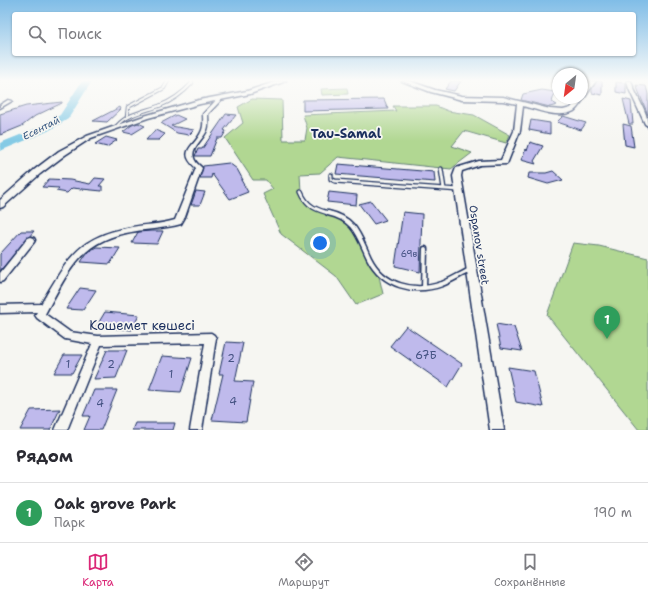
<!DOCTYPE html>
<html lang="ru">
<meta charset="utf-8">
<style>
:root{--surface:#fff;--page:#f7f7f7;--text:#2b2b33;--muted:#7c7c81;--line:#e1e1e2;--accent:#db2777}
body{margin:0;font-family:"Shantell Sans",sans-serif;background:var(--page);color:var(--text)}
.compass{position:absolute;left:552px;top:68px;width:36px;height:36px;border-radius:50%;background:var(--surface);box-shadow:0 1px 3px #0004;rotate:209deg}
.you{position:absolute;left:320px;top:243px;width:14px;height:14px;margin:-10px;border:3px solid #fff;border-radius:50%;background:#1a73e8;box-shadow:0 0 0 6px #1a73e833}
.badge{display:grid;place-items:center;width:26px;height:26px;border-radius:50%;background:var(--accent);color:#fff;font-size:13px;font-weight:700}
.pin{position:absolute;translate:-50% -33px;filter:drop-shadow(0 1px 2px #0008)}
.pin::after{content:'';position:absolute;top:21px;width:14px;height:12px;background:inherit;clip-path:polygon(0 0,100% 0,50% 100%)}
.list{margin:0;padding:0;list-style:none}
h2{display:flex;justify-content:space-between;align-items:center;height:52px;margin:0;padding:0 16px;font-size:17px}
h2 small{font-size:13px;font-weight:400;color:var(--muted)}
.list li{display:grid;grid-template-columns:26px 1fr auto;gap:12px;align-items:center;box-sizing:border-box;height:60px;padding:0 16px;border-top:1px solid var(--line)}
.list b{display:block;font-size:15px;white-space:nowrap}
.list p{margin:0;font-size:13px;white-space:nowrap;color:var(--muted)}
.list em{font-size:13px;font-style:normal;color:var(--muted)}
.icon{flex:none;width:22px;height:22px;fill:none;stroke:currentColor;stroke-width:2;stroke-linecap:round;stroke-linejoin:round}
.map{position:relative;flex:none;width:648px;height:430px;overflow:hidden}
.search{position:absolute;background:var(--surface);box-shadow:0 1px 3px #0004;left:12px;right:12px;top:12px;height:44px;display:flex;align-items:center;gap:10px;box-sizing:border-box;padding:0 14px;border-radius:4px;color:var(--muted);font-size:15px}
.sheet{height:112px;background:var(--surface)}
nav{display:flex;justify-content:space-around;align-items:center;box-sizing:border-box;height:56px;border-top:1px solid var(--line);background:var(--surface);font-size:11px;color:var(--muted)}
nav a{display:grid;justify-items:center;gap:2px}
nav .on{color:var(--accent)}
.map>svg:first-child{display:block}
.green{fill:#b1d792;stroke:#668378}
.lines{fill:none;stroke-linecap:round;stroke-linejoin:round}
.river{fill:#84cae5;fill-rule:evenodd}
.building{fill:#bfbaec;stroke:#1b2f5e}
.service-far2-casing{stroke:#1b2f5e;stroke-width:4.5}
.service-far1-casing{stroke:#1b2f5e;stroke-width:5.5}
.service-casing{stroke:#1b2f5e;stroke-width:7}
.minor-casing{stroke:#1b2f5e;stroke-width:3}
.tertiary-casing{stroke:#1b2f5e;stroke-width:3}
.service-far2{stroke:#f6f6f2;stroke-width:2.5}
.service-far1{stroke:#f6f6f2;stroke-width:3}
.service{stroke:#f6f6f2;stroke-width:4}
.minor{fill:#f6f6f2;fill-rule:evenodd}
.tertiary{fill:#f6f6f2;fill-rule:evenodd}
.labels{text-anchor:middle;dominant-baseline:central;stroke-width:3.5;stroke-linejoin:round;paint-order:stroke}
.number-label{font-size:9px;fill:#445282}
.far-water-label{font-size:10px;font-style:italic;fill:#355680;stroke:#f6f6f2}
.street-label{font-size:11px;fill:#1b2f5e;stroke:#f6f6f2}
.near-number-label{font-size:11px;fill:#445282}
.far-district-label{font-size:13px;font-weight:bold;fill:#1b2f5e;stroke:#f6f6f2}
.near-street-label{font-size:13px;fill:#1b2f5e;stroke:#f6f6f2}
</style>
<div class="map">
<svg width="648" height="430" viewBox="0 0 648 430">
<rect width="100%" height="100%" fill="#f6f6f2"/>
<filter id="ink" filterUnits="userSpaceOnUse"><feTurbulence type="fractalNoise" baseFrequency=".025" numOctaves="2"/><feDisplacementMap in="SourceGraphic" scale="8" xChannelSelector="R" yChannelSelector="G"/><feConvolveMatrix kernelMatrix="1 2 1 2 8 2 1 2 1" color-interpolation-filters="sRGB"/></filter>
<g filter="url(#ink)">
<!-- green -->
<path class="green" d="M 347,88 L 348,94 L 322,95 L 321,89 Z
M 252,99 L 282,100 L 283,140 L 305,140 L 307,128 L 303,115 L 396,111 L 393,106 L 436,106 L 448,111 L 474,115 L 510,135 L 506,143 L 464,131 L 452,146 L 472,153 L 451,169 L 338,157 L 320,173 L 300,174 L 301,192 L 311,206 L 352,224 L 378,272 L 383,294 L 356,305 L 336,276 L 281,234 L 263,194 L 273,189 L 266,180 L 253,180 L 225,138 L 243,123 L 238,107 Z
M 573,243 L 599,246 L 648,258 L 648,430 L 639,430 L 547,315 Z"/>
<g class="lines">
<!-- river -->
<path class="river" d="M 82,81 L 92,81 L 68,119 L 48,131 L 0,151 L 0,143 L 40,127 L 60,115 Z"/>
</g>
<!-- building -->
<path class="building" d="M 451,81 L 461,81 L 454,91 L 445,89 Z
M 597,81 L 602,81 L 602,95 L 592,93 L 592,89 Z
M 616,82 L 626,83 L 626,94 L 616,92 Z
M 636,85 L 646,86 L 648,94 L 648,115 Z
M 542,90 L 555,92 L 552,102 L 557,105 L 550,107 L 521,100 L 523,94 Z
M 384,99 L 388,109 L 303,111 L 303,100 Z
M 623,99 L 631,101 L 633,124 L 629,124 Z
M 62,102 L 62,103 L 35,116 L 22,126 L 0,135 L 0,114 L 26,106 Z
M 120,107 L 121,109 L 107,122 L 93,121 Z
M 226,114 L 236,115 L 224,130 L 226,131 L 222,138 L 217,138 L 210,156 L 195,156 L 198,149 L 202,149 Z
M 176,115 L 185,119 L 171,126 L 194,130 L 189,135 L 177,133 L 161,123 Z
M 563,116 L 586,123 L 581,130 L 557,122 Z
M 531,120 L 550,123 L 550,134 L 529,130 Z
M 138,123 L 145,126 L 132,134 L 123,132 L 132,125 Z
M 623,124 L 631,126 L 634,147 L 625,145 Z
M 155,130 L 165,134 L 159,140 L 146,140 Z
M 106,137 L 117,140 L 107,147 L 95,144 Z
M 530,142 L 543,146 L 534,161 L 536,164 L 521,160 L 526,149 L 527,151 Z
M 229,163 L 237,169 L 243,180 L 241,180 L 248,192 L 230,199 L 212,174 L 211,178 L 200,178 L 203,166 Z
M 338,164 L 434,172 L 435,182 L 336,174 Z
M 553,171 L 563,180 L 548,184 L 528,178 L 529,173 L 546,173 Z
M 95,178 L 105,179 L 99,186 L 102,186 L 102,191 L 72,188 L 67,193 L 56,191 L 59,188 L 42,187 L 49,179 L 70,180 L 90,184 Z
M 196,191 L 205,192 L 200,205 L 191,205 Z
M 329,192 L 357,195 L 356,205 L 327,202 Z
M 371,201 L 386,220 L 374,224 L 359,204 Z
M 403,212 L 422,214 L 420,272 L 395,266 Z
M 21,231 L 34,231 L 0,271 L 0,254 Z
M 151,231 L 163,231 L 157,244 L 132,243 L 138,232 Z
M 96,247 L 120,248 L 110,264 L 81,262 L 87,253 Z
M 80,288 L 96,290 L 83,310 L 66,309 Z
M 105,312 L 139,315 L 132,330 L 96,327 Z
M 496,324 L 514,327 L 522,351 L 501,348 Z
M 406,326 L 462,364 L 448,387 L 390,346 Z
M 226,342 L 243,343 L 235,381 L 253,382 L 246,422 L 212,420 L 223,374 L 219,374 Z
M 107,350 L 127,350 L 116,378 L 94,379 Z
M 64,355 L 82,355 L 72,373 L 54,373 Z
M 162,356 L 192,358 L 181,392 L 149,390 Z
M 508,367 L 534,371 L 543,407 L 516,402 Z
M 94,390 L 117,390 L 101,430 L 84,430 L 90,416 L 83,416 Z
M 60,409 L 50,430 L 20,430 L 31,410 Z
M 135,423 L 175,423 L 173,430 L 132,430 Z"/>
<g class="lines">
<!-- service-far2 casing -->
<g class="service-far2-casing">
<path id="service-far2" d="M 127,117 L 128,107 L 164,88 L 168,81
M 117,126 C 127,114 145,111 159,106 C 172,101 183,93 192,83 L 191,81"/>
</g>
<!-- service-far1 casing -->
<g class="service-far1-casing">
<path id="service-far1" d="M 441,169 L 444,189
M 331,175 L 331,179 L 335,181 L 459,190
M 301,192 C 307,207 317,210 332,214"/>
</g>
<!-- service casing -->
<g class="service-casing">
<path id="service" d="M 328,213 C 355,219 358,235 369,258 C 383,286 414,294 442,284 C 452,280 461,274 470,270
M 424,288 L 425,249"/>
</g>
<!-- minor casing -->
<g class="minor-casing">
<path id="minor" d="M 627,81 L 631,81 C 635,96 648,110 648,126 L 645,124 L 629,89 Z
M 219,97 L 223,98 L 208,114 C 208,120 209,125 207,130 C 204,139 190,148 194,158 C 195,162 199,165 202,168 L 185,217 L 181,224 C 163,229 144,229 126,233 C 78,243 67,275 45,314 L 70,332 L 98,336 L 211,333 L 214,335 L 216,338 L 202,430 L 190,430 L 205,343 L 101,345 L 67,430 L 55,430 L 92,344 L 65,339 L 37,318 L 35,315 L 37,312 L 0,313 L 0,305 L 41,304 C 66,263 75,238 127,228 C 143,224 160,225 175,220 L 196,168 C 176,150 196,147 202,130 C 204,125 203,119 203,114 Z
M 8,100 L 12,101 L 0,108 L 0,105 Z
M 31,237 L 34,238 L 35,240 L 34,242 L 3,281 L 0,282 L 0,273 L 28,238 Z"/>
</g>
<!-- tertiary casing -->
<g class="tertiary-casing">
<path id="tertiary" d="M 278,81 L 286,81 L 250,94 L 200,104 L 148,118 L 91,138 L 65,155 L 40,174 L 3,207 L 0,208 L 0,200 L 34,170 L 59,151 L 87,136 L 144,116 L 199,100 L 247,91 Z
M 402,81 L 410,81 L 435,90 L 462,96 L 503,97 L 550,109 L 563,110 L 571,108 L 578,98 L 582,98 L 582,92 L 590,81 L 596,81 C 591,87 579,108 574,111 C 559,119 538,110 523,106 L 520,131 L 507,164 L 480,165 L 462,171 L 461,176 L 504,430 L 490,430 L 453,176 L 456,168 L 479,161 L 501,160 L 514,131 L 517,104 L 503,101 L 462,100 L 431,92 Z"/>
</g>
<!-- service-far2 -->
<use href="#service-far2" class="service-far2"/>
<!-- service-far1 -->
<use href="#service-far1" class="service-far1"/>
<!-- service -->
<use href="#service" class="service"/>
<!-- minor -->
<use href="#minor" class="minor"/>
<!-- tertiary -->
<use href="#tertiary" class="tertiary"/>
</g>
</g>
<!-- sky -->
<linearGradient id="sky" x2="0" y2="1"><stop stop-color="#80bde7"/><stop offset="0.57" stop-color="#fbfbf9"/><stop offset="1" stop-color="#fbfbf9" stop-opacity="0"/></linearGradient>
<rect width="648" height="141" fill="url(#sky)"/>
<g class="labels">
<!-- number labels -->
<g class="number-label">
<text x="409" y="254">69в</text>
</g>
<!-- far-water labels -->
<g class="far-water-label">
<text transform="translate(41 128) rotate(-27)">Есентай</text>
</g>
<!-- street labels -->
<g class="street-label">
<text transform="translate(479 245) rotate(81)">Ospanov street</text>
</g>
<!-- near-number labels -->
<g class="near-number-label">
<text x="426" y="355">67Б</text>
<text x="231" y="358">2</text>
<text x="68" y="364">1</text>
<text x="111" y="364">2</text>
<text x="171" y="374">1</text>
<text x="233" y="401">4</text>
<text x="100" y="403">4</text>
</g>
<!-- far-district labels -->
<g class="far-district-label">
<text x="346" y="133">Tau-Samal</text>
</g>
<!-- near-street labels -->
<g class="near-street-label">
<text x="142" y="325">Кошемет көшесі</text>
</g>
</g>
</svg>
<svg class="compass" viewBox="-18 -18 36 36"><path d="M0-13l5 13h-10z" fill="#e53935"/><path d="M0 13l5-13h-10z" fill="#7c7c81"/></svg>
<div class="you"></div>
<div class="pin badge" style="left:607px;top:339px;background:#2e9e5b">1</div>
<div class="search"><svg class="icon" aria-label="search" viewBox="0 0 24 24"><circle cx="10" cy="10" r="6"/><path d="M15 15l6 6"/></svg>Поиск</div>
</div>
<section class="sheet">
<h2>Рядом<small></small></h2>
<ul class="list">
<li><span class="badge" style="background:#2e9e5b">1</span><div><b>Oak grove Park</b><p>Парк</p></div><em>190 m</em></li>
</ul>
</section>
<nav>
<a class="on"><svg class="icon" aria-label="map" viewBox="0 0 24 24"><path d="M3 6l6-2 6 2 6-2v14l-6 2-6-2-6 2zM9 4v14M15 6v14"/></svg>Карта</a>
<a><svg class="icon" aria-label="directions" viewBox="0 0 24 24"><path d="M12 3l9 9-9 9-9-9zM9 14v-3h6M13 9l2 2-2 2"/></svg>Маршрут</a>
<a><svg class="icon" aria-label="saved" viewBox="0 0 24 24"><path d="M7 4h10v16l-5-4-5 4z"/></svg>Сохранённые</a>
</nav>
